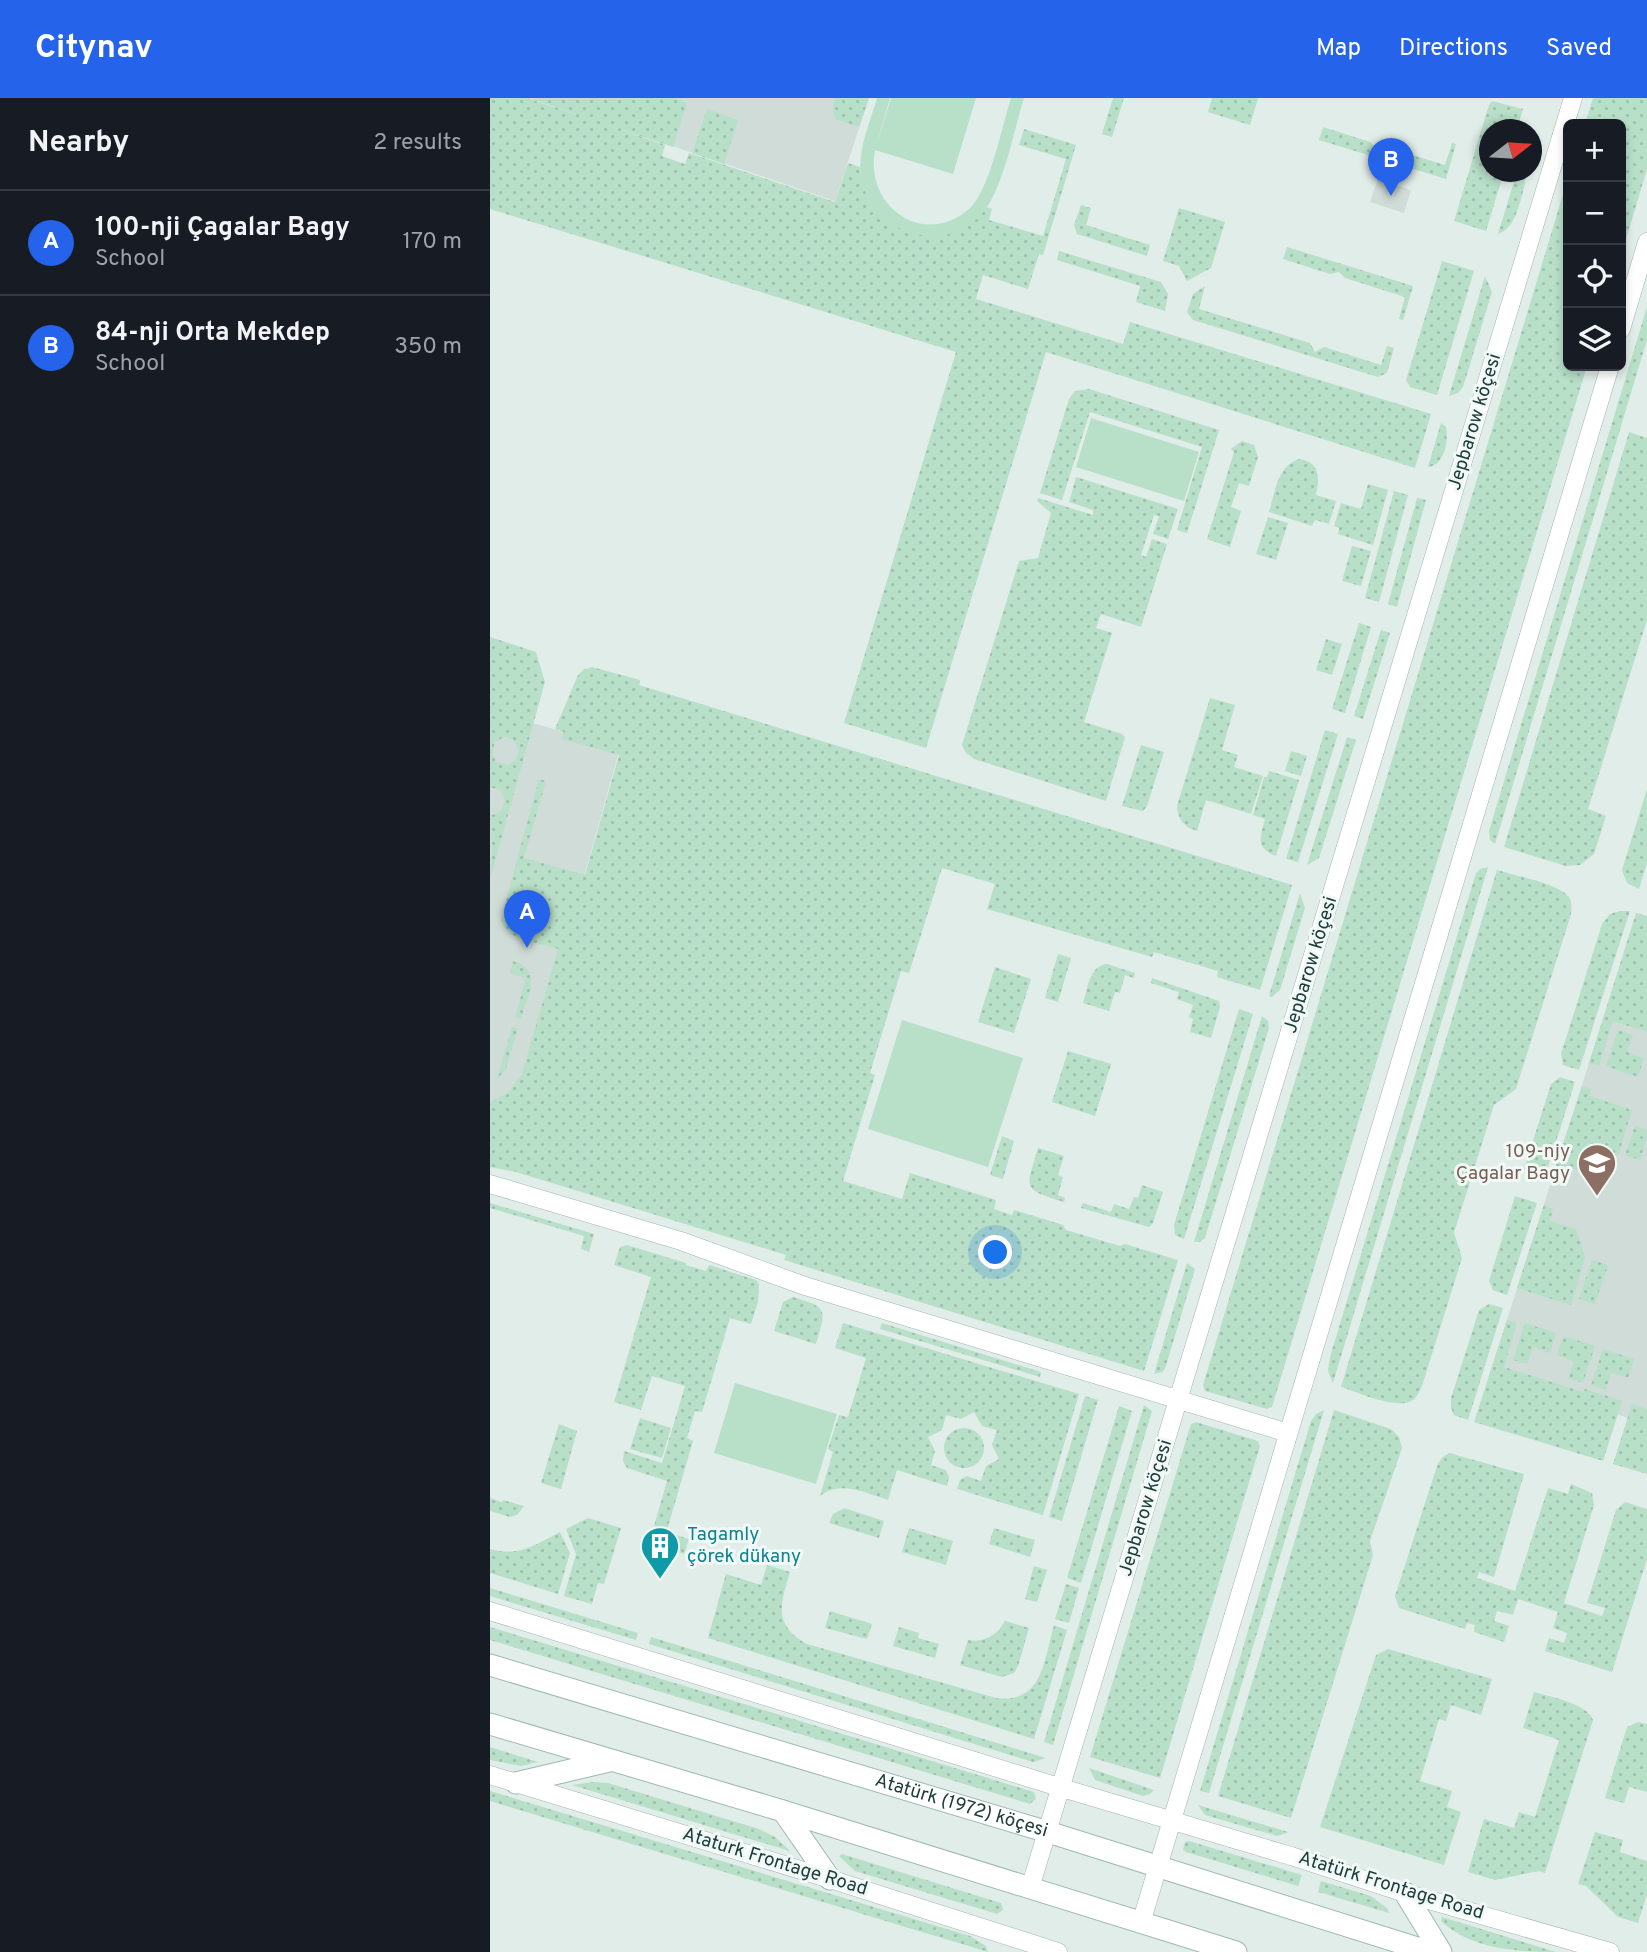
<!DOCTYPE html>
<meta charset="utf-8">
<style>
:root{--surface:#171b24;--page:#242831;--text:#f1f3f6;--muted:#9ea1a6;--line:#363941;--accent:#2563eb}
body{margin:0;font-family:Overpass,sans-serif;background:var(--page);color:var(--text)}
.controls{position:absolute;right:21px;top:21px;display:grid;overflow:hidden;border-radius:10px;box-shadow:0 4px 10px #0003}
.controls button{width:63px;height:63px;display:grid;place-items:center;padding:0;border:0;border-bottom:2px solid var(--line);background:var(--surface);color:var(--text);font:35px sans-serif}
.compass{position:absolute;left:989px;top:21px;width:63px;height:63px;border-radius:50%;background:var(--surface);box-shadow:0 4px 10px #0003;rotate:73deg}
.you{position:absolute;left:506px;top:1155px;width:24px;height:24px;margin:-18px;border:5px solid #fff;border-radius:50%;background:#1a73e8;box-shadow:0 0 0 10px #1a73e833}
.badge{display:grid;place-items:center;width:46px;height:46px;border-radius:50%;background:var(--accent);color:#fff;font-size:23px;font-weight:700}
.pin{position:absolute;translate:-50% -58px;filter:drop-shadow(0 2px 4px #0008)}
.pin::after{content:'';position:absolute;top:37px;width:24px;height:21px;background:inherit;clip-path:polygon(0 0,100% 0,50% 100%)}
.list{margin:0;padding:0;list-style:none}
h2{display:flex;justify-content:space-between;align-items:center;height:91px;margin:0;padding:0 28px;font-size:30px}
h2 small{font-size:23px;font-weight:400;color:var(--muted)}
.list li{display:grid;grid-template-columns:46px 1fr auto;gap:21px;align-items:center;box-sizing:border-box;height:105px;padding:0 28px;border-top:2px solid var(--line)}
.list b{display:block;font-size:26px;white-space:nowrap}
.list p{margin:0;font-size:23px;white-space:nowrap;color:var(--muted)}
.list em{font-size:23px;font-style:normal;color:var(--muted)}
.icon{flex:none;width:38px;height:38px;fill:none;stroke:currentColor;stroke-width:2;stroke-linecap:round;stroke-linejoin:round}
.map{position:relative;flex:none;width:1157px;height:1854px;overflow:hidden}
header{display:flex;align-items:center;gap:42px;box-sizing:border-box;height:98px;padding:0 35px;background:var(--accent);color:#fff}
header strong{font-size:33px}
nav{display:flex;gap:38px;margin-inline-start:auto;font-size:24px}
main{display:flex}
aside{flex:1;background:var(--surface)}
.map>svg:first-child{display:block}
.built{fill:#cfdcd8}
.grass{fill:url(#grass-dots);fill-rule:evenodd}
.pitch{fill:#b8dfc8}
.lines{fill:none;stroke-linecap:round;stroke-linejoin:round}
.minor-casing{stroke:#a3b5b1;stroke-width:19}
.secondary-casing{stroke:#9eb9b3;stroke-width:23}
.minor{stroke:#fff;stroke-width:18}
.secondary{stroke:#fff;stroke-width:21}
.labels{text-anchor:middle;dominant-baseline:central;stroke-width:6;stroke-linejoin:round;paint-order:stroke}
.street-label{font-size:19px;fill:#203e3b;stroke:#f1f9f6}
.education-label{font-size:19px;fill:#785e54;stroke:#f1f9f6;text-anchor:end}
.culture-label{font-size:19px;fill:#0d838f;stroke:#f1f9f6;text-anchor:start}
</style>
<header>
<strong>Citynav</strong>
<nav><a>Map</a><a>Directions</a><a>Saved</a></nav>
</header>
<main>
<aside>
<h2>Nearby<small>2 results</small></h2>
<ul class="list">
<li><span class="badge">A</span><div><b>100-nji Çagalar Bagy</b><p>School</p></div><em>170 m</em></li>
<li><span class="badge">B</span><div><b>84-nji Orta Mekdep</b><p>School</p></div><em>350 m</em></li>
</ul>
</aside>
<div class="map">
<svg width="1157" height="1854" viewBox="0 0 1157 1854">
<defs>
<pattern id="grass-dots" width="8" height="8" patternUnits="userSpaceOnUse" patternTransform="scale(1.75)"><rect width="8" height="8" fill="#b8dfc8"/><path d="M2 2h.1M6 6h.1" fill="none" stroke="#9ec0ad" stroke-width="1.8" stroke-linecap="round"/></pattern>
</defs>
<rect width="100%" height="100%" fill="#e1ede9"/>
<!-- built -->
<path class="built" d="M 40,0 L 379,0 L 345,103 Z
M 888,81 L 921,92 L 914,115 L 880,104 Z
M 0,613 L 130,650 L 17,1054 L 0,1049 Z
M 1117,909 L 1157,922 L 1157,1326 L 1000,1275 Z"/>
<!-- grass -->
<path class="grass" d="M 0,0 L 39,0 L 175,47 L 172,58 L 195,66 L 199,55 L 345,104 L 358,65 L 370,69 L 371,77 L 380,104 L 442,138 C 464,136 483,128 497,109 L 502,111 L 499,122 L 553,138 L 576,61 L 529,47 L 534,31 L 586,47 L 553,157 L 549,156 L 538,191 L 493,177 L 486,201 L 633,246 L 640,224 L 941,316 L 925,370 L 556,254 L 436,650 L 354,625 L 466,254 L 0,111 Z
M 184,0 L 197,5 L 183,49 L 40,1 Z
M 345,0 L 379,0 L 369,29 L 345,21 L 343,10 Z
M 623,0 L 634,0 L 622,39 L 612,36 Z
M 722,0 L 768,0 L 760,27 L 718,14 Z
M 1103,0 L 1157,0 L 1157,71 L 1131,158 L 1131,26 L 1095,26 Z
M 1002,3 L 1033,11 L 1027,31 L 1000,32 L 1000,74 L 1014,74 L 996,133 L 964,123 L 999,7 Z
M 217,11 L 248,22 L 234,66 L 202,55 Z
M 833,29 L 880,44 L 886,50 L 896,49 L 955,67 L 962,45 L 966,46 L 956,81 L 829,42 Z
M 1027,74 L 1038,74 C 1032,92 1029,129 1008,136 Z
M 1078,80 L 1078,268 L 1097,268 L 782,1309 L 777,1311 L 715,1293 L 713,1287 Z
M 591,107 L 601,110 L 596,127 L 660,147 L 657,158 L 587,136 L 584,127 Z
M 689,110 L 735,124 L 721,170 L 697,183 L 689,168 L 673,163 Z
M 797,149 L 923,188 L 913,222 L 909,221 L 915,199 L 855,180 L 849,174 L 840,176 L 793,161 Z
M 569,153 L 671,184 L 678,196 L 675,213 L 646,204 L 650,188 L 567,162 Z
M 952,163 L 984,173 L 947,297 L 920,289 L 916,282 Z
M 995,178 L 1002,194 L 973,289 L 968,295 L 959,298 Z
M 715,188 L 709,211 L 820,245 L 825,254 L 834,249 L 891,267 L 897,248 L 904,250 L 897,275 L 888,279 L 703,222 L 697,214 L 703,196 Z
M 1157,209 L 1157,242 L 1005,746 L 1000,742 L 999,733 Z
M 599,291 L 729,332 L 697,435 L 687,432 L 712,349 L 600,314 L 572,402 L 550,395 L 579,301 L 585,293 Z
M 951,325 L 956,329 C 959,343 954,368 938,369 Z
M 1139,334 L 1157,340 L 1157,522 L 1098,711 L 1116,718 L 1104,756 L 1090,767 L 1076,768 L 1014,749 Z
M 752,343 L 764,347 L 768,359 L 759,388 L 749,385 L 741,409 L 751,413 L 740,449 L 717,441 L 744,354 L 741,351 Z
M 809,361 C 830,364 830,379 826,397 L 846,403 L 839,426 L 825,422 L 822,428 L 779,414 C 785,395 787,368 809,361 Z
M 586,379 L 688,411 L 678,441 L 663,436 L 669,418 L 664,417 L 651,457 L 656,459 L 662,441 L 677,446 L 651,529 L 611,516 L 606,530 L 622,535 L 594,624 L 632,636 L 635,639 L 616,703 L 484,661 L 476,655 L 472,647 L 529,463 L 548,460 L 561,415 L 547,403 L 548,400 L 603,417 L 603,412 L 579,404 Z
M 878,386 L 898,392 L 883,447 L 848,436 L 849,430 L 844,428 L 851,405 L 871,411 Z
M 904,393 L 918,397 L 889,504 L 875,500 Z
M 927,400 L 936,402 L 907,509 L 898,506 Z
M 778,419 L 798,425 L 786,462 L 766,456 Z
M 862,448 L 881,453 L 871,488 L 852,483 Z
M 869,525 L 881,529 L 855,615 L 842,611 Z
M 891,532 L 900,535 L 873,621 L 864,618 Z
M 0,539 L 46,554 L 55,584 L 0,781 L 2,750 L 0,716 L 3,717 L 12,712 L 15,702 L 10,692 L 0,689 ZM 14,639 L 24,642 L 29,652 L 26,662 L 17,667 L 7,664 L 2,655 L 5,644 Z
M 836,541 L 852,546 L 842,577 L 826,572 Z
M 102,569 L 150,582 L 149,587 L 802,787 L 770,892 L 727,879 L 728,873 L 664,854 L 662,859 L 497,811 L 505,786 L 452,770 L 419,875 L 411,873 L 380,975 L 385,977 L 353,1083 L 412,1101 L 420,1075 L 506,1102 L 504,1111 L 522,1117 L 524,1112 L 573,1127 L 576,1132 L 630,1148 L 635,1146 L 688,1162 L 654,1273 L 294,1162 L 296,1157 L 26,1074 L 0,1069 L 0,1004 L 18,995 L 32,976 L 68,851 C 49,844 16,844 11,821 L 49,681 L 56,683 L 34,760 L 95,777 L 129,657 L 72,641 L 74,634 L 65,631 L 88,577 L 93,572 Z
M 720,600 L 745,607 L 732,652 L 748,657 L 744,669 L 773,678 L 761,716 L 716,702 L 707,733 C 694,729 688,722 687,708 Z
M 835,632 L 848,636 L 808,764 L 796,761 Z
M 857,639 L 866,642 L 829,760 L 817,767 Z
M 651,647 L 674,654 L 657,708 L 653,713 L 632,708 Z
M 801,653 L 817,658 L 811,678 L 795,673 Z
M 779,673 L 809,682 L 786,758 C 765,750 770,739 775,721 L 763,717 L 774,679 L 777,679 Z
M 1157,691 L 1157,765 L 1149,791 L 1137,785 L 1132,772 Z
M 998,769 L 843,1285 L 838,1273 L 840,1259 L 986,775 L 990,771 Z
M 1007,772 C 1026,778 1061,784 1076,796 C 1082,801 1082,808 1081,816 L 1026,991 L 1004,1007 L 964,1135 L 972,1160 L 932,1288 C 930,1293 927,1299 923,1302 C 909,1313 867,1294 851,1289 Z
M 810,795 L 815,810 L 790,892 L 782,899 L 779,898 Z
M 1130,813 L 1140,813 L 1089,972 L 1073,967 L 1071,956 L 1112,826 L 1120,816 Z
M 1146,815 L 1157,818 L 1157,934 L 1123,923 L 1109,968 L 1099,965 Z
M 568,856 L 581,860 L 568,904 L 555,900 Z
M 23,863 C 54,872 37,898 31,921 L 25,919 L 36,880 L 20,875 Z
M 617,866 L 645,875 L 644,880 L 635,877 L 630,895 L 625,894 L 619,913 L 593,905 C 598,890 599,868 617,866 Z
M 505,869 L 541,881 L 524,935 L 488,924 Z
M 662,880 L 729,903 L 730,909 L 721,940 L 700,934 L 703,921 L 699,919 L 703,907 L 687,901 L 689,894 L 661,885 Z
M 749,911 L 763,916 L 694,1141 L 685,1137 L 684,1127 Z
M 772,918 L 778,923 L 779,930 L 715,1140 L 710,1144 L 704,1144 Z
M 22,929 L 28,930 L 16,971 L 7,981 Z
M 1128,932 L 1143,937 L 1137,954 L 1154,960 L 1148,979 L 1116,968 Z
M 578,953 L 621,966 L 605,1018 L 562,1004 Z
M 1070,979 L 1085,984 L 1055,1078 L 1034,1071 L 1061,986 Z
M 1092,988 L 1101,991 L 1100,998 L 1142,1012 L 1129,1055 L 1103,1077 L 1077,1069 L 1072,1082 L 1062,1079 Z
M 1145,1028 L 1157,1032 L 1157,1040 L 1150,1062 L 1135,1057 Z
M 512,1038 L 524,1043 L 513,1081 L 500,1077 Z
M 548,1050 L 574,1058 L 568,1077 L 573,1079 L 568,1097 L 575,1100 L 574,1104 C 531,1091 536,1091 548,1050 Z
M 652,1087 L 673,1094 L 663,1125 L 659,1129 L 591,1110 L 593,1105 L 621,1114 L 624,1106 L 639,1111 L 644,1099 L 648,1100 Z
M 1025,1098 L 1047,1105 L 1017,1197 L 1003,1192 L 999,1183 Z
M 0,1105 L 104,1136 L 99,1154 L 91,1151 L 94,1138 L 0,1110 Z
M 1054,1107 L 1063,1111 L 1060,1123 L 1086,1131 L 1095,1160 L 1081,1207 L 1027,1190 Z
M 137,1147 L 196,1165 L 196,1167 L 216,1173 L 219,1167 L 266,1182 L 269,1186 L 268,1204 L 261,1226 L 240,1220 L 212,1314 L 205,1313 L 197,1340 L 203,1343 L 177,1432 L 164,1428 L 177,1383 L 137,1370 L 133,1363 L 134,1353 L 172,1365 L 195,1288 L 162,1278 L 151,1312 L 124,1304 L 161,1179 L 124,1167 L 130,1149 Z
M 1102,1162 L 1118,1167 L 1105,1206 L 1089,1201 Z
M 697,1165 L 705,1171 L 675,1271 L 672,1274 L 664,1276 Z
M 303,1199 C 339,1210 336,1211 326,1246 L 284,1233 L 293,1204 Z
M 999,1206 L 1013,1210 L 978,1322 L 964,1317 L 961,1310 L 961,1300 L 989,1212 Z
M 1017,1222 L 1027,1225 L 1014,1269 L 1093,1294 L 1095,1291 L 1132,1303 L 1113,1363 L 984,1324 Z
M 353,1225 L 589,1296 L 553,1417 L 467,1391 L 470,1382 L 477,1378 L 491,1383 L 496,1368 L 509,1361 L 502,1347 L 507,1332 L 492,1328 L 484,1314 L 471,1321 L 456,1317 L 452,1332 L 438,1339 L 445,1353 L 441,1367 L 456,1372 L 459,1379 L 457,1388 L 407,1372 L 398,1402 C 375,1395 351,1382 330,1398 L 343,1354 L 338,1351 L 349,1317 L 358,1319 L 376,1260 L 345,1250 Z
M 392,1225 L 551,1274 L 550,1279 L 390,1231 Z
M 1035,1225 L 1066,1235 L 1060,1255 L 1043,1249 L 1037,1266 L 1023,1262 Z
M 1073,1238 L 1105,1248 L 1093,1285 L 1078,1280 L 1084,1263 L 1067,1257 Z
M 1113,1251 L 1144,1261 L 1138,1280 L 1121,1275 L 1116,1292 L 1101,1287 Z
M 595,1298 L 608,1302 L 572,1423 L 559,1419 Z
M 1142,1306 L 1157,1311 L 1157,1376 L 1123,1366 Z
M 654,1307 L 662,1313 L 563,1647 L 554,1644 Z
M 629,1308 L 642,1313 L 591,1485 L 577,1480 Z
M 834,1312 L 719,1695 L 710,1693 L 821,1323 L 826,1316 Z
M 844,1312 L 901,1331 L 909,1339 L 912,1350 L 880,1443 L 883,1457 L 801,1720 L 728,1698 Z
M 150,1320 L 181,1330 L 172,1360 L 140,1351 Z
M 706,1324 L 768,1343 L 770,1348 L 670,1680 L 600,1659 L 701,1326 Z
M 69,1326 L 87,1333 L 71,1391 L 51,1385 Z
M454 1350a20 20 0 1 1 40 0a20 20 0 1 1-40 0Z
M 959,1355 L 1034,1376 L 1004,1479 L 989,1474 L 987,1480 L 1025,1493 L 1058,1390 L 1078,1396 L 1081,1386 L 1102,1395 L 1104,1407 L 1074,1505 L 1112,1518 L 1115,1510 L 1097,1505 L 1126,1412 L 1135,1404 L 1157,1411 L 1157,1461 L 1122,1574 L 1055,1553 L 1059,1540 L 1074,1545 L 1077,1535 L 1063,1530 L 1068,1514 L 1028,1501 L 1023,1517 L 1007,1513 L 1004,1523 L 1019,1528 L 1014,1544 L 984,1534 L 985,1527 L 977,1525 L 975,1531 L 909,1510 L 905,1498 L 948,1365 L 953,1359 Z
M 0,1400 L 12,1404 L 13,1402 L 34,1408 L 27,1417 L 20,1419 L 0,1413 Z
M 354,1410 L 394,1423 L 389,1440 L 339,1425 L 343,1416 Z
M 98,1420 L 131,1430 L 114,1486 L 108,1485 L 102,1506 L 74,1498 L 86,1456 L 76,1431 Z
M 164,1430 L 199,1441 L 194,1456 L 159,1445 Z
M 419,1430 L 463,1443 L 456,1467 L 412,1454 Z
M 504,1430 L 545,1442 L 540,1459 L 499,1446 Z
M 70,1434 L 80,1455 L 68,1496 L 0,1475 L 0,1451 C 29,1459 45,1447 70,1434 Z
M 277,1467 L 300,1474 C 291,1505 282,1527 317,1546 L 506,1600 C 553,1606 554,1562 564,1527 L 577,1532 L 544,1641 L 218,1540 L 236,1476 L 271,1487 Z
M 544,1468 L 557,1472 L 547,1504 L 535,1501 Z
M 576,1486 L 589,1490 L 579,1525 L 565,1521 Z
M 0,1490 L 148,1535 L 146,1542 L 0,1498 Z
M 340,1513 L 382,1526 L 377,1541 L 335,1530 Z
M 515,1523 L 539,1530 L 528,1568 L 524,1575 L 512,1579 L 470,1567 L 478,1542 C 495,1545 507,1537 515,1523 Z
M 0,1529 L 544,1694 L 546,1701 L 540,1706 L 0,1542 Z
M 409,1529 L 429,1535 L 428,1540 L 449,1546 L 445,1560 L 403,1548 Z
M 161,1539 L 556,1660 L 543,1664 L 159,1546 Z
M 898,1551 L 1002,1581 L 991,1617 L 961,1607 L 956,1623 L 949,1621 L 930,1683 L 962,1693 L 957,1709 L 971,1714 L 954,1767 L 830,1729 L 886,1557 Z
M 1044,1594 C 1060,1599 1097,1605 1103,1622 L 1055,1775 L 1048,1773 L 1005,1782 L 978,1774 L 994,1721 L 1024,1730 L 1029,1714 L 1045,1719 L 1069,1642 L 1033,1630 Z
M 1148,1624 L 1157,1626 L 1157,1694 L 1139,1689 L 1134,1705 L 1115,1700 L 1137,1629 Z
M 0,1649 L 48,1664 L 31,1668 L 0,1662 Z
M 599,1670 L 664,1692 L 660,1696 L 653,1698 L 605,1682 Z
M 103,1684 L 118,1685 L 269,1731 L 285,1739 L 300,1753 L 82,1687 Z
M 0,1693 L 480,1838 L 496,1848 L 498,1854 L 0,1703 Z
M 708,1707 L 798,1734 L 797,1735 L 787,1738 L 715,1717 Z
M 1105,1734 L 1133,1742 L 1130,1754 L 1157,1763 L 1157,1796 L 1148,1825 L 1128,1819 L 1096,1788 L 1088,1786 Z
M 699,1743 L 812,1777 L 808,1788 L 696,1754 L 693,1752 L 695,1744 Z
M 352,1756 L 511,1805 L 513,1812 L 507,1816 L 365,1773 L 349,1758 Z
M 831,1783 L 881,1798 L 898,1811 L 899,1815 L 828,1794 Z
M 952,1819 L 1066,1854 C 1027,1854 981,1851 951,1823 Z"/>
<!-- pitch -->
<path class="pitch" d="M 387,0 L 400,0 L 385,52 L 401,0 L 486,0 L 463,76 L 385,52 C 374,110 436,151 480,110 C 500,91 512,28 521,0 L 534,0 C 524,32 514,86 495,112 C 458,160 380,137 371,79 C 367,52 380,25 387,0 Z
M 601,320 L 709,354 L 694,403 L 586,369 Z
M 412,922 L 533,960 L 498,1069 L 378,1031 Z
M 245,1285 L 347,1316 L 326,1386 L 224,1355 Z"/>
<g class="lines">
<!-- minor casing -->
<g class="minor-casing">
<path id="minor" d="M 1131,231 L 1157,144
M 0,1086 L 191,1143 L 315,1188 L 798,1335
M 0,1513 L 572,1690 L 801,1758 L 915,1795 L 1120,1854
M 0,1677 L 340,1781 L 568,1854
M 540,1790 L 1083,0
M 651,1825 L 1120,268"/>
</g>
<!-- secondary casing -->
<g class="secondary-casing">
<g id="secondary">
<path id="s1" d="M 0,1567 L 558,1734 L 940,1854"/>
<path d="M 0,1626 L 293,1713 L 746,1854"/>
<path d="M 26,1685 L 119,1663"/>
<path d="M 293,1713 L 340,1781"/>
<path d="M 915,1795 L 951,1854"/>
</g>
</g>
<!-- minor -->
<use href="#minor" class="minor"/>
<!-- secondary -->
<use href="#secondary" class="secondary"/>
</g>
<!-- icons -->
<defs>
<g id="school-pin" transform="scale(2.0125)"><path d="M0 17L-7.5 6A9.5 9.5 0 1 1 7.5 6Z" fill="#8d6e63" stroke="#f1f9f6"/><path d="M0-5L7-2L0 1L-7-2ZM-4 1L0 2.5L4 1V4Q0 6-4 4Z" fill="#fff"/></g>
<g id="building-pin" transform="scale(2.0125)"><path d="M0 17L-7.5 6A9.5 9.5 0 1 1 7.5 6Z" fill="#0f9aa8" stroke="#f1f9f6"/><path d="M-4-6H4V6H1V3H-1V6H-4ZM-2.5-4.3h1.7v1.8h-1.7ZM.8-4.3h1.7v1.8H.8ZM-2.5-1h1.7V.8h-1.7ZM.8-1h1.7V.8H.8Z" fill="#fff"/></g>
</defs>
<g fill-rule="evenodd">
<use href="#school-pin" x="1107" y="1065"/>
<use href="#building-pin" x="170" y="1448"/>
</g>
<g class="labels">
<!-- street labels -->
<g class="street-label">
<text transform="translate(985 324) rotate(-73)">Jepbarow köçesi</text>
<text transform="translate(821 867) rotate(-73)">Jepbarow köçesi</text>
<text transform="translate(656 1410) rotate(-73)">Jepbarow köçesi</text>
<text stroke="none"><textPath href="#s1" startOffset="492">Atatürk (1972) köçesi</textPath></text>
<text transform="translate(285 1764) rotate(17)">Ataturk Frontage Road</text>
<text transform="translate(901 1788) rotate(17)">Atatürk Frontage Road</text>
</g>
<!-- education labels -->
<g class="education-label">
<text x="1080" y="1054">109-njy<tspan x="1080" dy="22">Çagalar Bagy</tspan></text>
</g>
<!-- culture labels -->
<g class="culture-label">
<text x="197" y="1437">Tagamly<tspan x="197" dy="22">çörek dükany</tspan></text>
</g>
</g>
</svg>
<div class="controls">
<button>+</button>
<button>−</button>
<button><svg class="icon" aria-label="locate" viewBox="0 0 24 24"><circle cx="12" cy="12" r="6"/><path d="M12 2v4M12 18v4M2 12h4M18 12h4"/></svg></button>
<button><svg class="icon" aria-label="layers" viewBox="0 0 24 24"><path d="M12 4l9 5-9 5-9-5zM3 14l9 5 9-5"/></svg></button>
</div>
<svg class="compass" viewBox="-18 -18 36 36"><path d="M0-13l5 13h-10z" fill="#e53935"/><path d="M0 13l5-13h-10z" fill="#9ea1a6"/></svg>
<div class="you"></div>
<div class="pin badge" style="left:37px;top:850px">A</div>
<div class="pin badge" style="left:901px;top:98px">B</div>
</div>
</main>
